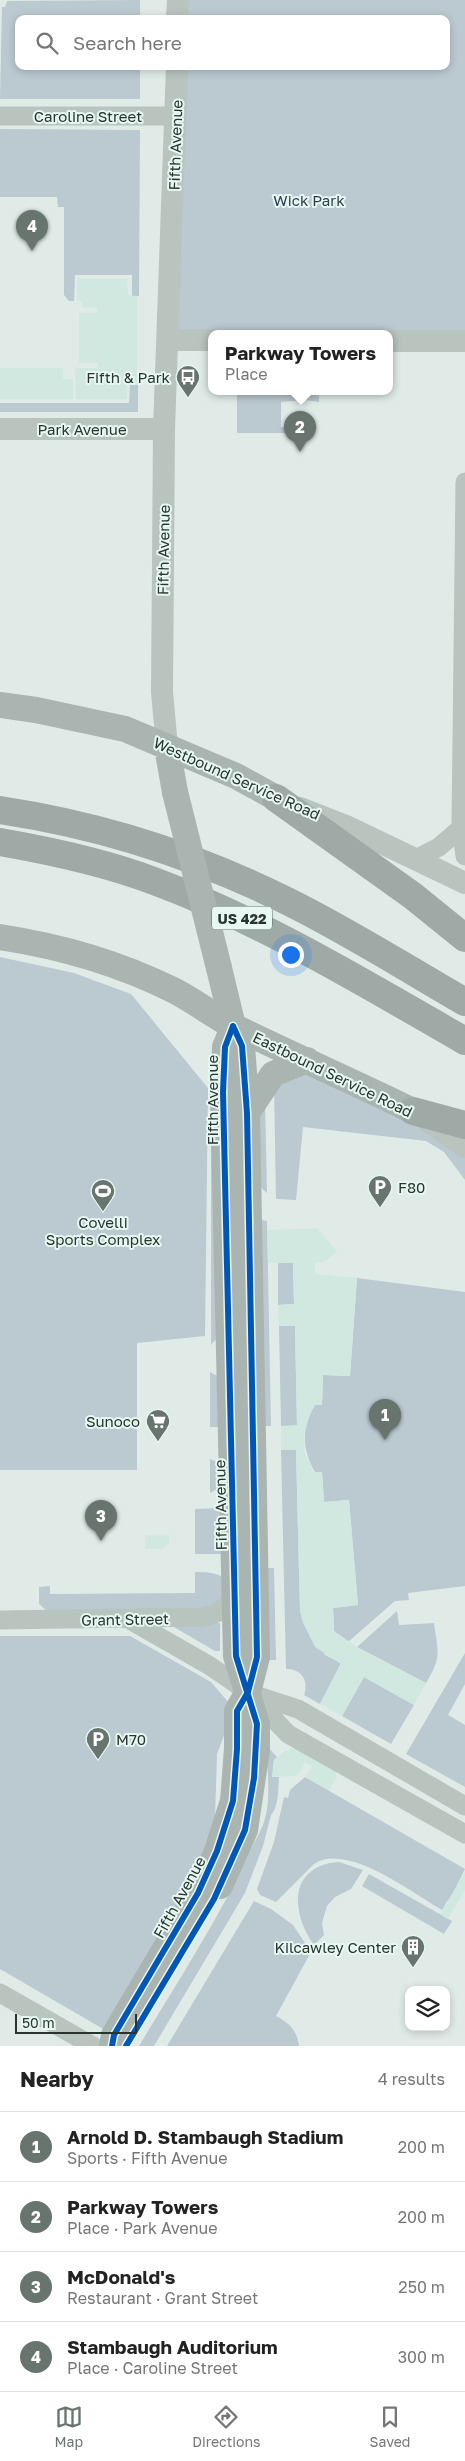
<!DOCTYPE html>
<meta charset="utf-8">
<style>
:root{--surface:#fff;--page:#f2f2f2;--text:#222;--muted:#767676;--line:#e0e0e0;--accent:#68746e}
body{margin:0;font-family:"Golos Text",sans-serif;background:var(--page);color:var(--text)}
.controls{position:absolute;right:15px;bottom:15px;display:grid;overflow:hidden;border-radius:10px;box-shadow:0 2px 8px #0003}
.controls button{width:45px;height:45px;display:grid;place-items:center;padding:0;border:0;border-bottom:1px solid var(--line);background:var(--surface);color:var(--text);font:25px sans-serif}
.scale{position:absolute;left:15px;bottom:12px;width:122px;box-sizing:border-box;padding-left:5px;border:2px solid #28342d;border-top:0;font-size:14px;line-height:18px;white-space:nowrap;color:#28342d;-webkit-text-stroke:4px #e7f7f2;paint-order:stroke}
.you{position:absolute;left:290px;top:954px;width:18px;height:18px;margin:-12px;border:4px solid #fff;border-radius:50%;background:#1a73e8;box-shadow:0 0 0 8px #1a73e833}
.badge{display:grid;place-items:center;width:32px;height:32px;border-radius:50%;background:var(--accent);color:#fff;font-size:16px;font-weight:700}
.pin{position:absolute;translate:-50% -41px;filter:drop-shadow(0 1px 2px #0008)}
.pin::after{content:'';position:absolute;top:26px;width:18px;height:15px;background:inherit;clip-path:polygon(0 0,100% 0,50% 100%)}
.popup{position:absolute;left:208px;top:330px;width:185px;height:65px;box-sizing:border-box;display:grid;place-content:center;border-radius:10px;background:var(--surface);filter:drop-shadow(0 1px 4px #0005);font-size:16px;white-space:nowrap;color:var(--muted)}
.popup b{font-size:19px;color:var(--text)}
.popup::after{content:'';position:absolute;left:50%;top:100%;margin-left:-10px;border:10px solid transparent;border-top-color:var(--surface)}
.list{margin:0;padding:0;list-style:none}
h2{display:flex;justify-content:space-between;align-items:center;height:65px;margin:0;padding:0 20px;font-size:21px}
h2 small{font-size:16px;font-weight:400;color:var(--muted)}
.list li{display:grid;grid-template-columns:32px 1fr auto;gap:15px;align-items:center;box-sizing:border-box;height:70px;padding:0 20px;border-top:1px solid var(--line)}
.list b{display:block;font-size:19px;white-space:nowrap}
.list p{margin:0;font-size:16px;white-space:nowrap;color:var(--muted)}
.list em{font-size:16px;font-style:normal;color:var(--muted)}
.icon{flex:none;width:28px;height:28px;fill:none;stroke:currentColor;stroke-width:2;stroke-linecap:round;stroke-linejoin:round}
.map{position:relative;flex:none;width:465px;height:2046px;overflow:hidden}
.search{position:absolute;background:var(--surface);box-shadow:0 2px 8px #0003;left:15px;right:15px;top:15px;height:55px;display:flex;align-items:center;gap:12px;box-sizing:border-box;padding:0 18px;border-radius:10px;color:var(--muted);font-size:19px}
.sheet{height:345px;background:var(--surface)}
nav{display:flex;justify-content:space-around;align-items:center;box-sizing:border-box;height:70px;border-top:1px solid var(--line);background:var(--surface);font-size:14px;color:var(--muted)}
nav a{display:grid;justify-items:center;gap:2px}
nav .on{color:var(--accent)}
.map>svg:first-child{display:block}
.green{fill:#bbc9d0}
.plaza{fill:#d1e8e1}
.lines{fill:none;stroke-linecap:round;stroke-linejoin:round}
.minor{stroke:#b9c4bf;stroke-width:19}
.tertiary{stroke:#b9c4bf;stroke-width:22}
.secondary{stroke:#aab4b0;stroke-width:26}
.motorway{stroke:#9faaa6;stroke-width:28}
.secondary-bridge{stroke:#aab4b0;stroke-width:26}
.cycleway-casing{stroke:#e7f7f2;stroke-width:9}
.cycleway{stroke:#0057b8;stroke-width:6}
.labels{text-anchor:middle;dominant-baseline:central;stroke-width:4;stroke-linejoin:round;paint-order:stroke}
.shield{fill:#e7f7f2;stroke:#616e68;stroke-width:1}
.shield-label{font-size:14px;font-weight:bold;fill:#28342d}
.street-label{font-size:15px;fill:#28342d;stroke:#e7f7f2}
.park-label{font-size:15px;fill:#2e3f50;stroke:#e7f7f2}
.poi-label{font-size:15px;fill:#28342d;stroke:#e7f7f2;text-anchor:end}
</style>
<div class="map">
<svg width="465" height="2046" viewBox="0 0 465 2046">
<rect width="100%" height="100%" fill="#e0ebe8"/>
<!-- green -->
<path class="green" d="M 140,0 L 140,19 L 19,19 L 19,66 L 140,66 L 140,99 L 0,99 L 2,7 L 5,7 L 7,1 Z
M 178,0 L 465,0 L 465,341 L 389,333 L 211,333 L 168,340 L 177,66 L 446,66 L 446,19 L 177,19 Z
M 0,129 L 140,130 L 139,296 L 132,296 L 132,275 L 75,275 L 74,301 L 69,301 L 64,295 L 64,207 L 58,207 L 57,197 L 0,197 Z
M 130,385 L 138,385 L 138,412 L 0,412 L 0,403 L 129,403 Z
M 237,391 L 319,391 L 319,402 L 305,400 L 281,402 L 281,427 L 286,428 L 286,433 L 237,433 Z
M 0,957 L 74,973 L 131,994 L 208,1088 L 205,1336 L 137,1343 L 137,1470 L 0,1470 Z
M 300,1074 L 312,1074 L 399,1116 L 465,1155 L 465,1180 L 444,1152 L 426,1141 L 303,1127 L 296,1200 L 276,1199 L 274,1085 Z
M 265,1099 L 267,1193 L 257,1184 L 256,1111 Z
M 211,1117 L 217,1338 L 211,1345 Z
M 262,1220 L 267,1221 L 271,1426 L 262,1426 Z
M 278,1263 L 293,1263 L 294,1304 L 278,1305 Z
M 357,1278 L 465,1292 L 465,1586 L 408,1593 L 409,1600 L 395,1601 L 348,1642 L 334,1631 L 333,1608 L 358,1605 L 349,1500 L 324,1502 L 322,1472 L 315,1472 C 302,1449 301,1428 315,1405 L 322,1405 L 323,1375 L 350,1376 Z
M 279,1326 L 295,1326 L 297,1426 L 281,1426 Z
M 210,1372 L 219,1377 L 222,1427 L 210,1427 Z
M 281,1450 L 296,1450 L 300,1611 L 325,1655 L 341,1663 L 320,1704 L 304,1695 C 309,1680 302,1669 286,1669 Z
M 210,1459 L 219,1463 L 221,1487 L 210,1493 Z
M 220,1508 L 221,1554 L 195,1554 L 195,1509 Z
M 266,1568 L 274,1568 L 276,1660 L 261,1660 Z
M 195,1572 C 207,1572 217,1572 227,1580 L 224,1598 L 209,1609 L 47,1611 L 39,1604 L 39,1587 L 50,1586 L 50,1594 L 195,1593 Z
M 397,1611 L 399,1625 L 434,1623 C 438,1652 442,1657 426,1683 L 357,1647 Z
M 167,1623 L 220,1623 L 220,1651 L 215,1651 Z
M 0,1636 L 130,1636 L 211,1682 L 229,1703 L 228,1725 L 217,1754 L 215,1818 L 195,1875 L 105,2030 L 0,1969 Z
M 465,1653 L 465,1684 L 448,1715 L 465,1725 L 465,1787 L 406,1754 Z
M 364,1677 L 414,1705 L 391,1744 L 342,1716 Z
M 268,1747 L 277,1757 L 274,1760 L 272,1777 L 279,1777 C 278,1789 279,1806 271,1815 L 263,1846 L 245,1893 L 154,2046 L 139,2046 C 176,1984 217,1922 247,1857 C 252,1845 260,1834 264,1822 C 272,1797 266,1772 268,1747 Z
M 305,1777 L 465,1869 L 449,1901 L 447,1901 L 442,1910 C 412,1893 347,1842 314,1864 L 276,1902 L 260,1895 L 257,1889 L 274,1842 L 284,1797 L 288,1798 L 290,1790 Z
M 339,1862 L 363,1870 L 351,1889 L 335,1897 L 327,1906 L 322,1923 L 324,1935 L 314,1945 C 290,1912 289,1865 339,1862 Z
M 369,1874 L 452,1921 L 444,1934 L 362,1886 Z
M 254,1901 L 271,1909 L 293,1925 L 311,1952 L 276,2016 C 289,2023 297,2030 299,2046 L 167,2046 Z"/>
<!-- plaza -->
<path class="plaza" d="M 77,278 L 127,278 L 128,295 L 137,296 L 137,385 L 127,385 L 127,399 L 76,399 L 75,368 L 98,368 L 98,363 L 79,363 L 79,313 L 97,313 L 97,308 L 82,307 L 82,301 L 77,301 Z
M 0,368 L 63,368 L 63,379 L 73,379 L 73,399 L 0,399 Z
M 317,1228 L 337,1252 L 324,1262 L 315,1263 L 315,1274 L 357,1278 L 350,1376 L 323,1375 L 322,1405 L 315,1405 L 311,1411 L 304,1435 L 305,1453 L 314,1472 L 322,1472 L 324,1502 L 349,1500 L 358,1605 L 333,1608 L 334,1631 L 357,1647 L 426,1683 L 414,1705 L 364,1677 L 342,1716 L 320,1704 L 341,1664 L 315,1647 L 303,1623 L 300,1611 L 296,1450 L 281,1450 L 281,1426 L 297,1425 L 295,1326 L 279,1326 L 278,1305 L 294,1304 L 293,1263 L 268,1263 L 267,1230 Z
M 145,1535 L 169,1535 L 169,1544 L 162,1549 L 145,1549 Z
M 292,1748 L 301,1749 L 335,1765 L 336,1779 L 329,1790 L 305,1777 L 312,1766 L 305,1762 L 300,1772 L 295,1776 L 272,1777 L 274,1760 L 283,1752 Z
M 465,1872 L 465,1890 L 448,1919 L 440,1914 Z"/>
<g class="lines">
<!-- minor -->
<path class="minor" d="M 0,116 L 176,116
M 465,482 L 461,825 L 465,856
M 416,859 L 439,847 L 461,828
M 0,1620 L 202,1617 C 219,1615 230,1606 235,1589
M 130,1620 L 210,1666 L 248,1692 L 288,1734 L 465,1834
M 255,1695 L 298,1709 L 465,1806
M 0,1993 L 93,2046"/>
<!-- tertiary -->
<path class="tertiary" d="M 177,19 L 178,0
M 168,340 L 211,340
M 389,341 L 465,341
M 0,429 L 164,429
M 167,747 L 162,692 L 164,429 L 177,66
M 300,808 L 346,826 L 465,883
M 422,1117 L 465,1147"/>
<!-- secondary -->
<path class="secondary" d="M 0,705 L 36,710 L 125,729 L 236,776 L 276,798
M 167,747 L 175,792
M 0,937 C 59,946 119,963 173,990 C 195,1001 213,1016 235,1027 C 294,1056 354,1082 413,1111
M 247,1113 L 273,1074 L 307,1060
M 220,1886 L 245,1830 L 257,1750 L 257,1724 L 236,1656 L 223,1092 L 225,1047 L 233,1027
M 112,2046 L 114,2035 L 198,1893 L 217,1851 L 233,1801 L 237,1749 L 237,1711 L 248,1692 L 257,1657 L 247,1113 L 242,1046 L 233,1026 L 219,968"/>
<!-- motorway -->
<path class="motorway" d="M 276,798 L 413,896 L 465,938
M 0,810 C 100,825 197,856 287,901 C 348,931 406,968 465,1002
M 0,842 C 52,851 104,862 154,881 C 264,922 364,983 465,1041
M 413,1111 L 465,1125"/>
<!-- secondary-bridge -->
<path class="secondary-bridge" d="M 175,792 L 219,968"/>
<!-- cycleway casing -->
<g class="cycleway-casing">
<path id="cycleway" d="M 112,2046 L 114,2035 L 198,1893 L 217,1851 L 233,1801 L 237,1749 L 237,1711 L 248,1692 L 257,1657 L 247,1113 L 242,1046 L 233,1026
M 126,2046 L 214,1899 L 245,1830 L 254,1778 L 257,1724 L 236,1656 L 223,1092 L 225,1047 L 233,1026"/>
</g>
<!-- cycleway -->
<use href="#cycleway" class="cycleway"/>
</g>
<!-- icons -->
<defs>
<g id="bus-pin" transform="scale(1.25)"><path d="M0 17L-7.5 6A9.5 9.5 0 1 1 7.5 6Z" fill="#68746e" stroke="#e7f7f2"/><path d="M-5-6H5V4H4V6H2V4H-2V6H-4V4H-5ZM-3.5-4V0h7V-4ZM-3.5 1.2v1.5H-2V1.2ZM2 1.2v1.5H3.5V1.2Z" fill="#fff"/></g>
<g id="parking-pin" transform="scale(1.25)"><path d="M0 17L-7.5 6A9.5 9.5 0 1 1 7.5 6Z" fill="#68746e" stroke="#e7f7f2"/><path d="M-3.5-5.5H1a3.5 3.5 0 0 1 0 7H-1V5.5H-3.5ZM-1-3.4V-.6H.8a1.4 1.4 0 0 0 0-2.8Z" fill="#fff"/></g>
<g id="stadium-pin" transform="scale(1.25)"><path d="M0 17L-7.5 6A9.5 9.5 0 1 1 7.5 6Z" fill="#68746e" stroke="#e7f7f2"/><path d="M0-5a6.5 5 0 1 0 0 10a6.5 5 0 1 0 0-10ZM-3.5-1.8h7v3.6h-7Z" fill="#fff"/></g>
<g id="supermarket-pin" transform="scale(1.25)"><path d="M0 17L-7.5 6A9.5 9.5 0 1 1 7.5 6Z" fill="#68746e" stroke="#e7f7f2"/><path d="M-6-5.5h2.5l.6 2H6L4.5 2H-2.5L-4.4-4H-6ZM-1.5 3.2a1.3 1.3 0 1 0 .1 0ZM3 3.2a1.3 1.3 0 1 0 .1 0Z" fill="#fff"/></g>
<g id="building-pin" transform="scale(1.25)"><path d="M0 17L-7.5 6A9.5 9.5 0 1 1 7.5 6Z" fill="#68746e" stroke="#e7f7f2"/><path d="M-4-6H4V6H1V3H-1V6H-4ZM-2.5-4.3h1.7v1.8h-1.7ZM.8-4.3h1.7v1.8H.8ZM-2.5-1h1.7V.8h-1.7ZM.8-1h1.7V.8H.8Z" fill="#fff"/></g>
</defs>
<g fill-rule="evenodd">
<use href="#bus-pin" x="188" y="377"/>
<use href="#parking-pin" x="380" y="1187"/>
<use href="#stadium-pin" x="103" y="1191"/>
<use href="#supermarket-pin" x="158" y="1421"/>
<use href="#parking-pin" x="98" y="1739"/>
<use href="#building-pin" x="413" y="1947"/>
</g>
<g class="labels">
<!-- shield labels -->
<rect class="shield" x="212" y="906.5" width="60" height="23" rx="4"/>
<g class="shield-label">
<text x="242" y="918">US 422</text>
</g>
<!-- street labels -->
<g class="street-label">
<text x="88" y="116">Caroline Street</text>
<text transform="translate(175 145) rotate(-88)">Fifth Avenue</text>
<text x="82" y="429">Park Avenue</text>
<text transform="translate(163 550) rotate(-89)">Fifth Avenue</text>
<text transform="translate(237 778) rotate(24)">Westbound Service Road</text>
<text transform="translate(333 1074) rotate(26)">Eastbound Service Road</text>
<text transform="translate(212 1100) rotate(-90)">Fifth Avenue</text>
<text transform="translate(220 1505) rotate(-91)">Fifth Avenue</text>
<text transform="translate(125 1619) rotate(-1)">Grant Street</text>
<text transform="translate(179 1897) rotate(-61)">Fifth Avenue</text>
</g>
<!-- park labels -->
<g class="park-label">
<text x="309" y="200">Wick Park</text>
</g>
<!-- poi labels -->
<g class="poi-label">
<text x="170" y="377">Fifth &amp; Park</text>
<text x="398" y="1187" text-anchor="start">F80</text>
<text x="103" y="1222" text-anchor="middle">Covelli<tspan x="103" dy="17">Sports Complex</tspan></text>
<text x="140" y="1421">Sunoco</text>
<text x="116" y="1739" text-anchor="start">M70</text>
<text x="396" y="1947">Kilcawley Center</text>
</g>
</g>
</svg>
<div class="controls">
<button><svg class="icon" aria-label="layers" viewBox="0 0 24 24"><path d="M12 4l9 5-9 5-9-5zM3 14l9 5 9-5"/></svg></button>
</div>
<div class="scale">50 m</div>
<div class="you"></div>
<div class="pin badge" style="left:385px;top:1440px">1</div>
<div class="pin badge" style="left:300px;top:452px">2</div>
<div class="popup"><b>Parkway Towers</b>Place</div>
<div class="pin badge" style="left:101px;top:1541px">3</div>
<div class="pin badge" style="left:32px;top:251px">4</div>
<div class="search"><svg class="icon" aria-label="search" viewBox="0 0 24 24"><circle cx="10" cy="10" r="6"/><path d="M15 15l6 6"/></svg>Search here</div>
</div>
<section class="sheet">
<h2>Nearby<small>4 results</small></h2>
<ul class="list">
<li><span class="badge">1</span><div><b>Arnold D. Stambaugh Stadium</b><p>Sports · Fifth Avenue</p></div><em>200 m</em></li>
<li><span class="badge">2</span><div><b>Parkway Towers</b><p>Place · Park Avenue</p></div><em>200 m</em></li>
<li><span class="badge">3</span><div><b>McDonald's</b><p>Restaurant · Grant Street</p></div><em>250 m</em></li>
<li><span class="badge">4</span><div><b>Stambaugh Auditorium</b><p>Place · Caroline Street</p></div><em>300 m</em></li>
</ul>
</section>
<nav>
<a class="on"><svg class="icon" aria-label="map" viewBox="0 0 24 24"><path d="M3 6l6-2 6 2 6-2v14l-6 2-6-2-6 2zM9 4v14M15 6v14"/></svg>Map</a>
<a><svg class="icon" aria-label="directions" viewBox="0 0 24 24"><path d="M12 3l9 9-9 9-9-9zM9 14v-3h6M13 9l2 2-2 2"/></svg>Directions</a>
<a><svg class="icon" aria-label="saved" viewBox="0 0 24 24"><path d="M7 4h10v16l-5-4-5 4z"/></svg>Saved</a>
</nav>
